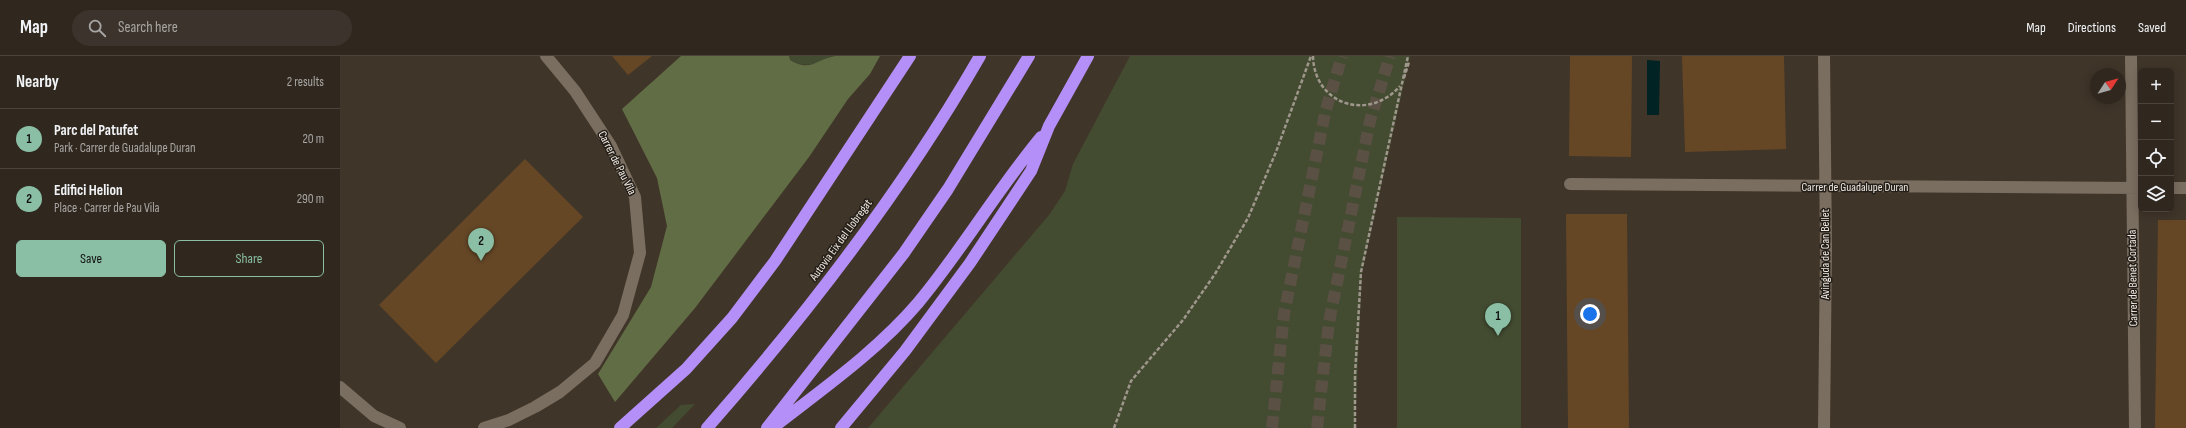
<!DOCTYPE html>
<meta charset="utf-8">
<style>
:root{--surface:#30281f;--page:#3c342c;--text:#f1f3f6;--muted:#a8a6a4;--line:#4b443d;--accent:#8abfa5}
body{margin:0;font-family:"Sofia Sans Condensed",sans-serif;background:var(--page);color:var(--text)}
.controls{position:absolute;right:12px;top:12px;display:grid;overflow:hidden;border-radius:6px;box-shadow:0 2px 10px #0003}
.controls button{width:36px;height:36px;display:grid;place-items:center;padding:0;border:0;border-bottom:1px solid var(--line);background:var(--surface);color:var(--text);font:20px sans-serif}
.compass{position:absolute;left:1750px;top:12px;width:36px;height:36px;border-radius:50%;background:var(--surface);box-shadow:0 2px 10px #0003;rotate:54deg}
.you{position:absolute;left:1250px;top:258px;width:14px;height:14px;margin:-10px;border:3px solid #fff;border-radius:50%;background:#1a73e8;box-shadow:0 0 0 6px #1a73e833}
.badge{display:grid;place-items:center;width:26px;height:26px;border-radius:50%;background:var(--accent);color:#111;font-size:13px;font-weight:700}
.pin{position:absolute;translate:-50% -33px;filter:drop-shadow(0 1px 2px #0008)}
.pin::after{content:'';position:absolute;top:21px;width:14px;height:12px;background:inherit;clip-path:polygon(0 0,100% 0,50% 100%)}
.list{margin:0;padding:0;list-style:none}
h2{display:flex;justify-content:space-between;align-items:center;height:52px;margin:0;padding:0 16px;font-size:17px}
h2 small{font-size:13px;font-weight:400;color:var(--muted)}
.list li{display:grid;grid-template-columns:26px 1fr auto;gap:12px;align-items:center;box-sizing:border-box;height:60px;padding:0 16px;border-top:1px solid var(--line)}
.list b{display:block;font-size:15px;white-space:nowrap}
.list p{margin:0;font-size:13px;white-space:nowrap;color:var(--muted)}
.list em{font-size:13px;font-style:normal;color:var(--muted)}
.actions{display:flex;gap:8px;padding:12px 16px}
.actions a{flex:1;padding:9px 0;border:1px solid var(--accent);border-radius:6px;text-align:center;font-size:14px;color:var(--accent)}
.actions .main{background:var(--accent);color:#111}
.icon{flex:none;width:22px;height:22px;fill:none;stroke:currentColor;stroke-width:2;stroke-linecap:round;stroke-linejoin:round}
.map{position:relative;flex:none;width:1846px;height:372px;overflow:hidden}
header{display:flex;align-items:center;gap:24px;box-sizing:border-box;height:56px;padding:0 20px;background:var(--surface);border-bottom:1px solid var(--line)}
header strong{font-size:19px}
nav{display:flex;gap:22px;margin-inline-start:auto;font-size:14px}
.search{width:280px;height:36px;background:var(--page);display:flex;align-items:center;gap:10px;box-sizing:border-box;padding:0 14px;border-radius:22px;color:var(--muted);font-size:15px}
main{display:flex}
aside{flex:1;background:var(--surface)}
.map>svg:first-child{display:block}
.green{fill:#434c31}
.forest{fill:#616e45}
.water{fill:#022323}
.building{fill:#654726}
.lines{fill:none;stroke-linecap:round;stroke-linejoin:round}
.minor-tunnel{stroke:#5a5044;stroke-width:12;stroke-dasharray:12 6;stroke-linecap:butt}
.path{stroke:#9f968c;stroke-width:2.5;stroke-dasharray:4 2;stroke-linecap:butt}
.minor{stroke:#7a6e60;stroke-width:12}
.highway{stroke:#b58ff8;stroke-width:12}
.labels{text-anchor:middle;dominant-baseline:central;stroke-width:3;stroke-linejoin:round;paint-order:stroke}
.street-label{font-size:12px;fill:#efe8e0;stroke:#231e18}
</style>
<header>
<strong>Map</strong>
<div class="search"><svg class="icon" aria-label="search" viewBox="0 0 24 24"><circle cx="10" cy="10" r="6"/><path d="M15 15l6 6"/></svg>Search here</div>
<nav><a>Map</a><a>Directions</a><a>Saved</a></nav>
</header>
<main>
<aside>
<h2>Nearby<small>2 results</small></h2>
<ul class="list">
<li><span class="badge">1</span><div><b>Parc del Patufet</b><p>Park · Carrer de Guadalupe Duran</p></div><em>20 m</em></li>
<li><span class="badge">2</span><div><b>Edifici Helion</b><p>Place · Carrer de Pau Vila</p></div><em>290 m</em></li>
</ul>
<div class="actions"><a class="main">Save</a><a>Share</a></div>
</aside>
<div class="map">
<svg width="1846" height="372" viewBox="0 0 1846 372">
<rect width="100%" height="100%" fill="#403529"/>
<!-- green -->
<path class="green" d="M 449,0 L 495,0 C 478,6 468,14 450,4 Z
M 790,0 L 1070,0 L 1022,216 L 1015,372 L 528,372 L 709,159 L 725,135 L 733,108 Z
M 1057,161 L 1181,162 L 1181,372 L 1057,372 Z
M 355,348 L 332,372 L 316,372 L 341,349 Z"/>
<!-- forest -->
<path class="forest" d="M 341,0 L 449,0 L 450,4 C 470,16 476,4 495,0 C 509,0 526,0 540,0 L 530,18 L 508,43 L 469,101 L 355,252 L 275,346 L 258,318 L 311,231 L 327,170 L 317,122 L 282,53 Z"/>
<!-- water -->
<path class="water" d="M 1307,4 L 1320,5 L 1319,59 L 1307,59 Z"/>
<!-- building -->
<path class="building" d="M 272,0 L 312,0 L 288,19 Z
M 1230,0 L 1292,0 L 1291,101 L 1229,100 Z
M 1342,0 L 1444,0 L 1446,93 L 1345,96 Z
M 185,103 L 243,161 L 96,307 L 39,249 Z
M 1226,158 L 1287,158 L 1289,372 L 1228,372 Z
M 1818,164 L 1846,164 L 1846,372 L 1815,372 Z"/>
<g class="lines">
<!-- minor-tunnel -->
<path class="minor-tunnel" d="M 932,372 L 944,258 L 986,53 L 1002,0
M 977,372 L 989,266 L 1030,65 L 1050,0"/>
<!-- path -->
<path class="path" d="M 973,0 C 974,49 1029,66 1060,30
M 1064,22 L 1069,6
M 774,372 L 791,325 L 843,264 L 875,218 L 908,162 L 936,96 L 971,0
M 1015,372 L 1015,319 L 1021,216 L 1068,0"/>
<!-- minor -->
<path class="minor" d="M 1484,0 L 1486,191 L 1484,372
M 1791,0 L 1795,372
M 1230,128 L 1801,132
M 1831,132 L 1846,132
M 0,331 L 34,360 L 60,372
M 144,372 L 169,364 L 195,351 L 220,336 L 255,307 L 283,259 L 300,197 L 295,141 L 271,90 L 235,35 L 206,0"/>
<!-- highway -->
<path class="highway" d="M 435,370 C 484,332 538,294 578,247 C 622,194 657,134 701,81
M 280,372 L 346,313 L 392,262 L 435,205 L 570,0
M 367,372 C 469,256 563,134 640,0
M 427,372 L 564,197 L 608,133 L 689,0
M 501,372 L 565,295 L 630,207 L 691,115 L 709,70 L 748,0"/>
</g>
<g class="labels">
<!-- street labels -->
<g class="street-label">
<text transform="translate(277 107) rotate(63)">Carrer de Pau Vila</text>
<text x="1515" y="131">Carrer de Guadalupe Duran</text>
<text transform="translate(501 184) rotate(-54)">Autovia Eix del Llobregat</text>
<text transform="translate(1485 198) rotate(-90)">Avinguda de Can Bellet</text>
<text transform="translate(1793 222) rotate(-91)">Carrer de Benet Cortada</text>
</g>
</g>
</svg>
<div class="controls">
<button>+</button>
<button>−</button>
<button><svg class="icon" aria-label="locate" viewBox="0 0 24 24"><circle cx="12" cy="12" r="6"/><path d="M12 2v4M12 18v4M2 12h4M18 12h4"/></svg></button>
<button><svg class="icon" aria-label="layers" viewBox="0 0 24 24"><path d="M12 4l9 5-9 5-9-5zM3 14l9 5 9-5"/></svg></button>
</div>
<svg class="compass" viewBox="-18 -18 36 36"><path d="M0-13l5 13h-10z" fill="#e53935"/><path d="M0 13l5-13h-10z" fill="#a8a6a4"/></svg>
<div class="you"></div>
<div class="pin badge" style="left:1158px;top:280px">1</div>
<div class="pin badge" style="left:141px;top:205px">2</div>
</div>
</main>
